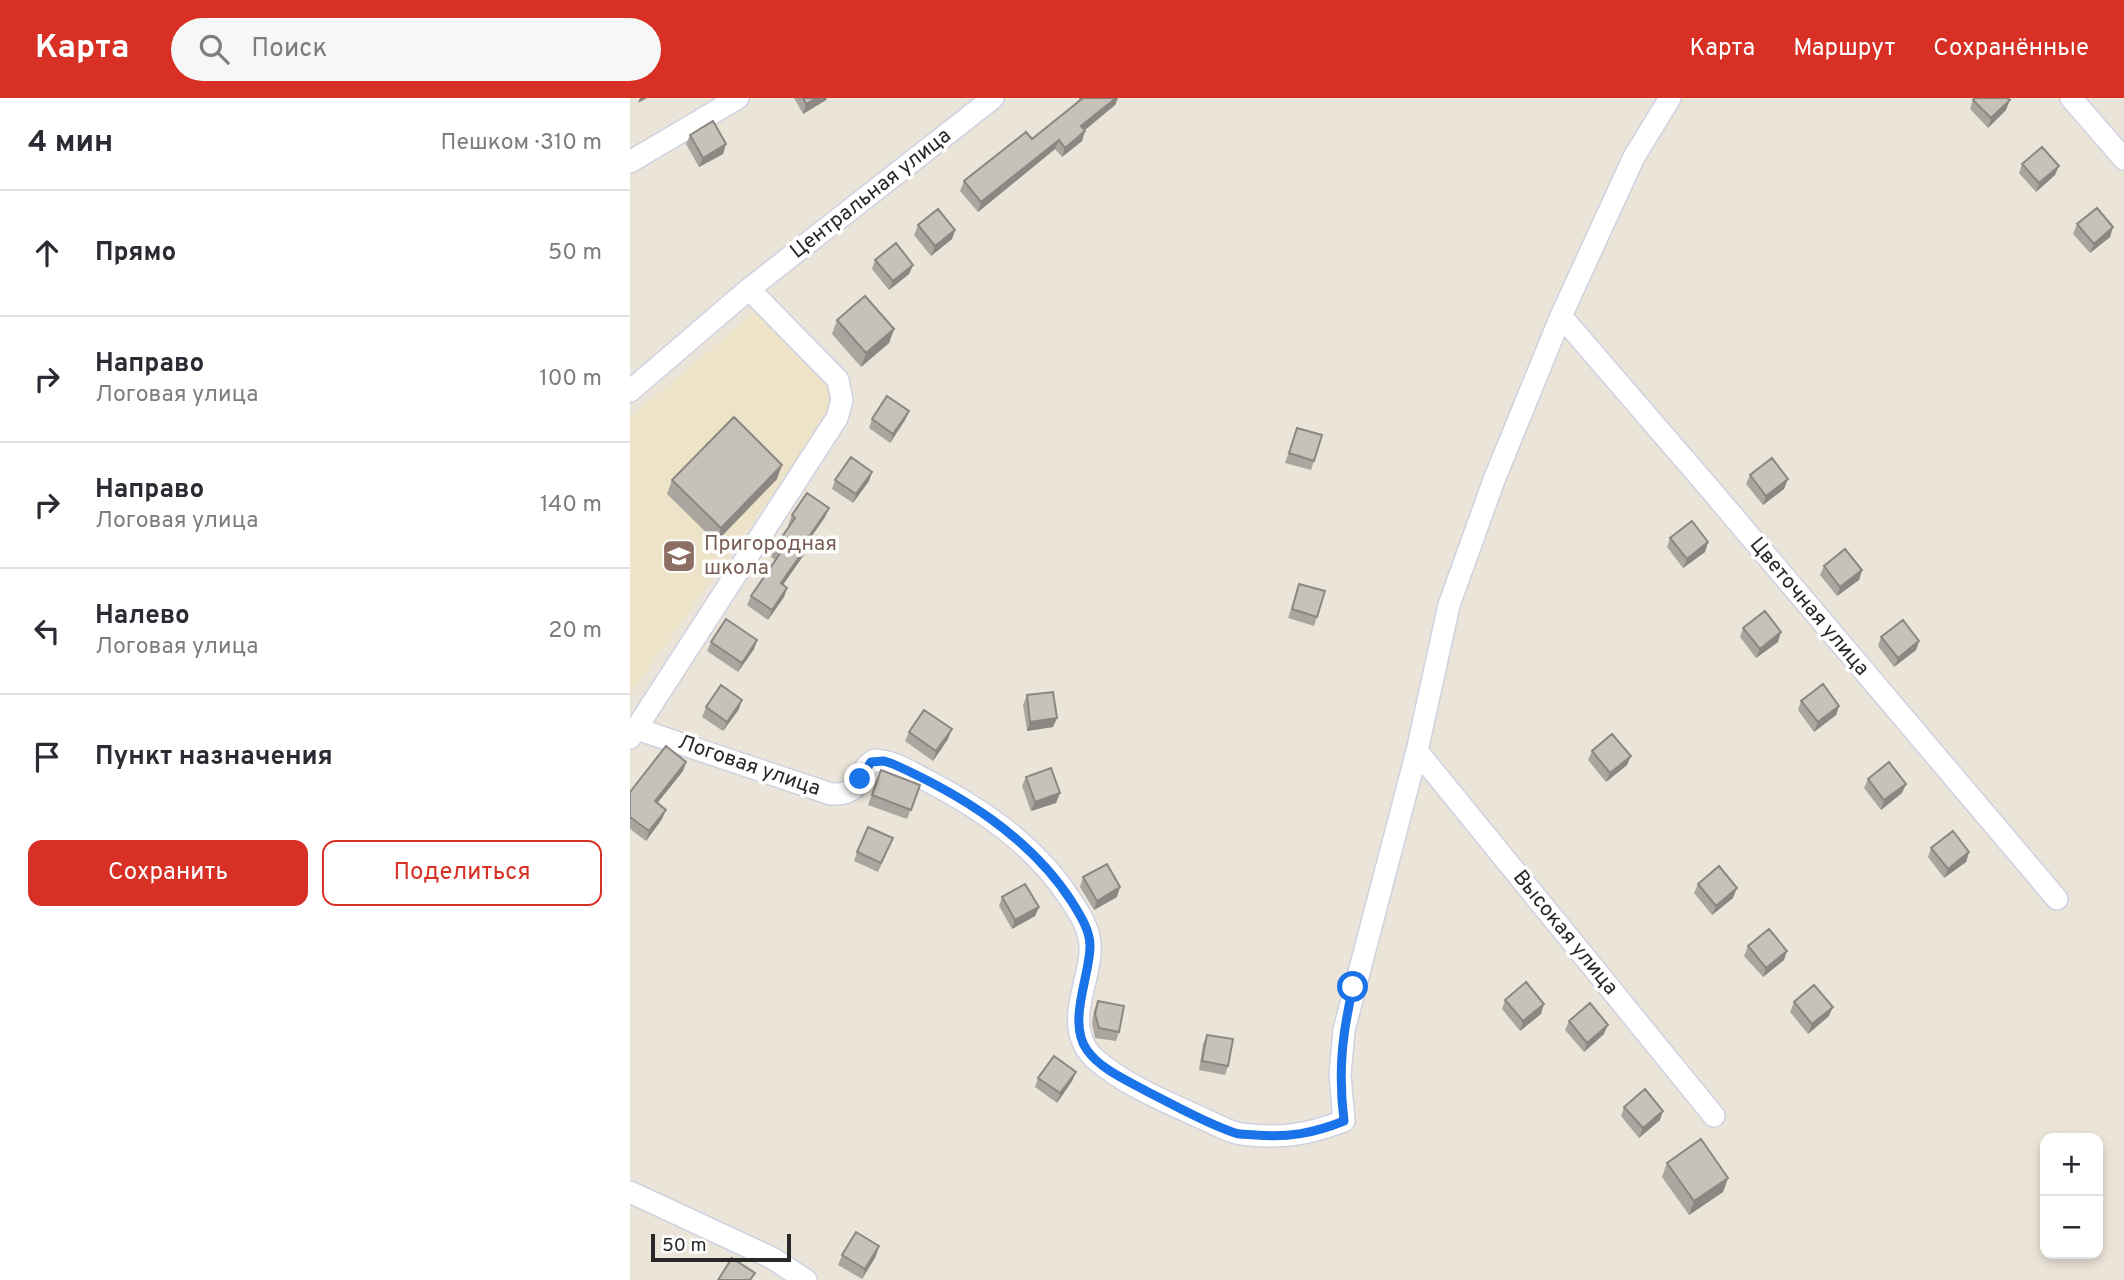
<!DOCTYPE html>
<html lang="ru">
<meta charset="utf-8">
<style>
:root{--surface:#fff;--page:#f7f7f7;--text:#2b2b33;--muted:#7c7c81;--line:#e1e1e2;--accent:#d93025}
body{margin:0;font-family:Overpass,sans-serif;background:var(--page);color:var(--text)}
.controls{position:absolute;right:21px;bottom:21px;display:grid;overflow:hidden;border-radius:14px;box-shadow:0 4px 10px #0003}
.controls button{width:63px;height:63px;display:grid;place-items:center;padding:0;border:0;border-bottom:2px solid var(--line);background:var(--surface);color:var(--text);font:35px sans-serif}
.scale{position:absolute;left:21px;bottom:18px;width:140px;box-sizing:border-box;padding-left:7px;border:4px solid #282828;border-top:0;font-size:19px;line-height:24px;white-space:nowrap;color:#282828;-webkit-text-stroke:5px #fff;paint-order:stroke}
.stop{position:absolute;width:21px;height:21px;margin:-16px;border:5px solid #1a73e8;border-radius:50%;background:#fff}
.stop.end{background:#1a73e8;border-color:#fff;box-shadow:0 2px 7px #0008}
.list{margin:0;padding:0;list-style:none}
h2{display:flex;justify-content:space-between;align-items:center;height:91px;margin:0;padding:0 28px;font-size:30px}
h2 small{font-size:23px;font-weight:400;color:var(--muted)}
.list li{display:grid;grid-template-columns:46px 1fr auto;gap:21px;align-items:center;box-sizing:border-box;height:126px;padding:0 28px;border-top:2px solid var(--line)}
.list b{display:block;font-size:26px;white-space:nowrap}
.list p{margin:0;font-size:23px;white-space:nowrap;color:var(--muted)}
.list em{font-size:23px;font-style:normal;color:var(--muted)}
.actions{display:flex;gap:14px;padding:21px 28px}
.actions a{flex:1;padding:16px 0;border:2px solid var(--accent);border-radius:14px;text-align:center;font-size:24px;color:var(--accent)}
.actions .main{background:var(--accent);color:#fff}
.icon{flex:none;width:38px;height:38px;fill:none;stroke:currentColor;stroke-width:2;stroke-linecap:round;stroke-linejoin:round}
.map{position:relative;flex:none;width:1494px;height:1182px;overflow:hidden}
header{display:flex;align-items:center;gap:42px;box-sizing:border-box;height:98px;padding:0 35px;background:var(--accent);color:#fff}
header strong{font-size:33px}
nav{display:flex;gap:38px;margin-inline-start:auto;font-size:24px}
.search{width:490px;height:63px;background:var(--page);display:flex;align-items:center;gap:18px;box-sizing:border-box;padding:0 24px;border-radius:38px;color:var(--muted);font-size:26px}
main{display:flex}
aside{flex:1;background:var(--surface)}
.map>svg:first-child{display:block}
.education{fill:#ede3c8}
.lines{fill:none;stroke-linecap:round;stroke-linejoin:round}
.minor-casing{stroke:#cfd1e1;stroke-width:24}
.minor{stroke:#fff;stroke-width:21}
.wall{fill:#aaa69f}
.shaded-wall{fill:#8b8782}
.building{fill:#c6c1b9;stroke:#8b8782;stroke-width:2}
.route{stroke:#1a73e8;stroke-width:9}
.labels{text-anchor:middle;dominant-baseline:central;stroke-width:7;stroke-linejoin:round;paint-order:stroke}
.street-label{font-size:21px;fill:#282828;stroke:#fff}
.education-label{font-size:21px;fill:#785e54;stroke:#fff;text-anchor:start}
</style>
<header>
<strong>Карта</strong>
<div class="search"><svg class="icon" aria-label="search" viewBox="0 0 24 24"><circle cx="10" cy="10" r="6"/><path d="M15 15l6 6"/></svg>Поиск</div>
<nav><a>Карта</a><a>Маршрут</a><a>Сохранённые</a></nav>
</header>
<main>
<aside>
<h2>4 мин<small>Пешком · 310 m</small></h2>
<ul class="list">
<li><svg class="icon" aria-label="ahead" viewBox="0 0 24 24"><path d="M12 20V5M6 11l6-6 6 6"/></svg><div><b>Прямо</b></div><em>50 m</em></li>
<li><svg class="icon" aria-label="right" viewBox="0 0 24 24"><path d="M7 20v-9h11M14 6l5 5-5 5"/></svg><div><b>Направо</b><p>Логовая улица</p></div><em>100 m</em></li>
<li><svg class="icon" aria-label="right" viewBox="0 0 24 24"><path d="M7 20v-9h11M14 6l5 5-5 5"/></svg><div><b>Направо</b><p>Логовая улица</p></div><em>140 m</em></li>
<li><svg class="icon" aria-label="left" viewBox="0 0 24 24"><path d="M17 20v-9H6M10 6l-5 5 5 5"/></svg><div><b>Налево</b><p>Логовая улица</p></div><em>20 m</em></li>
<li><svg class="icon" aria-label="arrive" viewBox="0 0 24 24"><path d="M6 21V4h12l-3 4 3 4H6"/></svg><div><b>Пункт назначения</b></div></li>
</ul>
<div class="actions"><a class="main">Сохранить</a><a>Поделиться</a></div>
</aside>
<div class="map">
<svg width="1494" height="1182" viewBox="0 0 1494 1182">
<rect width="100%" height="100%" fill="#ebe4d9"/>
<!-- education -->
<path class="education" d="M 126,213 L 200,283 L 204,310 L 0,597 L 0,319 Z"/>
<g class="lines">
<!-- minor casing -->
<g class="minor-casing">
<path id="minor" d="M 1441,0 L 1494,61
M 0,64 L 108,0
M 931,218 L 1080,391 L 1427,801
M 0,293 L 119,191 L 363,0
M 7,631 L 201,696 C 236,698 223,673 245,662 C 263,663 279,673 294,681 C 351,710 405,747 440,801 C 448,813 456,825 459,839 C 466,872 438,911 453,944 C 455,950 460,956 465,961 C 496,988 539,1005 576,1022 C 587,1027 599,1034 611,1036 C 650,1041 677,1037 714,1023 L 710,977 L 714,932 L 787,653 L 819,507 L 864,382 L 931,218 L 1004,59 L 1040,0
M 0,640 L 207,320 L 212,302 L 208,282 L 119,191
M 787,653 L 1084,1018
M 0,1094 L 142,1160 L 176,1182"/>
</g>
<!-- minor -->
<use href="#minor" class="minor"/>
</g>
<!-- wall -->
<path class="wall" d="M 164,0 L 197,0 L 196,2 L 173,16 Z
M 449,0 L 488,0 L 485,7 L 454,32 L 452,43 L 432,59 L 425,51 L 348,114 L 330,93 L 334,83 L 402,41 L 449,3 Z
M 1343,2 L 1376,12 L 1358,30 L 1340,11 Z
M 60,37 L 96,46 L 93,56 L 69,69 L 56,46 Z
M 1392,66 L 1425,77 L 1406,94 L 1389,75 Z
M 1447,126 L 1483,129 L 1480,139 L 1460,155 L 1443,136 Z
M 288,127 L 325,132 L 322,141 L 301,158 L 284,137 Z
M 245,162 L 283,167 L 279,176 L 259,192 L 242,171 Z
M 207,222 L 264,231 L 259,245 L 231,269 L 202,236 Z
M 279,313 L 275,322 L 260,345 L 239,330 L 242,321 Z
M 667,330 L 684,363 L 681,372 L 655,365 Z
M 242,374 L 239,383 L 223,405 L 202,391 L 205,382 Z
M 1120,377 L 1154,391 L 1133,407 L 1116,386 Z
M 147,381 L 86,444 L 37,396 L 42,382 Z
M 199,410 L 195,419 L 180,441 L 178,451 L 153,487 L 157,490 L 154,499 L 138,522 L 117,507 L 121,498 L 145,462 L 141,459 L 144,450 L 160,428 L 158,427 L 162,417 Z
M 1040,440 L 1078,444 L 1075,454 L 1053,470 L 1037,449 Z
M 1194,468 L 1232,472 L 1229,482 L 1207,498 L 1190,477 Z
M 669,486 L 687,519 L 684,528 L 658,520 Z
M 1113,530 L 1148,544 L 1126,560 L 1110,539 Z
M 1251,539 L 1289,543 L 1286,552 L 1264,569 L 1248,548 Z
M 127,542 L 124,551 L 108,574 L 77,553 L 81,544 Z
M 397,597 L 427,620 L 423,629 L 397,633 L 393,607 Z
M 1171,603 L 1209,608 L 1206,617 L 1184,634 L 1168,612 Z
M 76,609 L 109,611 L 93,633 L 72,619 Z
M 279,634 L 318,641 L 303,663 L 275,643 Z
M 962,653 L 1001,658 L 997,667 L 976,684 L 958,662 Z
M 56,664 L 53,673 L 27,705 L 32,721 L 16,743 L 0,731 L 0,694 Z
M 251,672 L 290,687 L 277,721 L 238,707 Z
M 396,679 L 430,695 L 426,705 L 401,713 L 392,688 Z
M 1238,681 L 1276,686 L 1272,695 L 1251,712 L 1234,690 Z
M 259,750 L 248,774 L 224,763 L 227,754 Z
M 1301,750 L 1339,754 L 1336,764 L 1314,780 L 1298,759 Z
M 453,779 L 487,799 L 464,812 L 450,789 Z
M 1068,786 L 1103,800 L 1082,817 L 1064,795 Z
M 372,799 L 409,809 L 405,818 L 382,831 L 369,808 Z
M 1118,848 L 1154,862 L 1133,879 L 1114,858 Z
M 875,902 L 911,916 L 890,933 L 872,911 Z
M 468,903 L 489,934 L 486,943 L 465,940 L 462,925 L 464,912 Z
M 1164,904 L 1199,918 L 1178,936 L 1160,914 Z
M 939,923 L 974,936 L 954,954 L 935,932 Z
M 577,937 L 598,968 L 595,977 L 569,972 L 573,946 Z
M 446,974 L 442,983 L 427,1005 L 405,989 L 408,980 Z
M 994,1009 L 1030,1022 L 1009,1040 L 991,1018 Z
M 1037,1065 L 1098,1080 L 1093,1094 L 1059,1117 L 1032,1079 Z
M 212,1157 L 246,1158 L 232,1181 L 208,1167 Z"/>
<!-- shaded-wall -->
<path class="shaded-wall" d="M 10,0 L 17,0 L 8,5 Z
M 187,0 L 197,0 L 196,2 L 173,16 L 176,6 Z
M 486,0 L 488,0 L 485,7 L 448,38 L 451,28 Z
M 1380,2 L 1376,12 L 1358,30 L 1361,20 Z
M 455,33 L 452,43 L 432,59 L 435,50 Z
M 429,42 L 425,51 L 348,114 L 351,104 Z
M 96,46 L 93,56 L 69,69 L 73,60 Z
M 1429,68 L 1425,77 L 1406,94 L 1409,85 Z
M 1483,129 L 1480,139 L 1460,155 L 1464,146 Z
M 325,132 L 322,141 L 301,158 L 305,148 Z
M 283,167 L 279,176 L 259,192 L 263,183 Z
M 264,231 L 259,245 L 231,269 L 236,255 Z
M 279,313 L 275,322 L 260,345 L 263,336 Z
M 152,367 L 147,381 L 86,444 L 91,430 Z
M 242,374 L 239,383 L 223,405 L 226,396 Z
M 1158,381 L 1154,391 L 1133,407 L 1136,398 Z
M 199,410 L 195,419 L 174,449 L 178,440 Z
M 181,442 L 178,451 L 147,495 L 151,485 Z
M 1078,444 L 1075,454 L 1053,470 L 1057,461 Z
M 1232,472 L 1229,482 L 1207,498 L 1210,489 Z
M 157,490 L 154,499 L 138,522 L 142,512 Z
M 1151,534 L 1148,544 L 1126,560 L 1130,551 Z
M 127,542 L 124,551 L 108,574 L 112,565 Z
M 1289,543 L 1286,552 L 1264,569 L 1268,560 Z
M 112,602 L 109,611 L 93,633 L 97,624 Z
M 1209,608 L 1206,617 L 1184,634 L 1188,624 Z
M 427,620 L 423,629 L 397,633 L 400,624 Z
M 322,631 L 318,641 L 303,663 L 306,653 Z
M 1001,658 L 997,667 L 976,684 L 980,675 Z
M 56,664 L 53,673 L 21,713 L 25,703 Z
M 1276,686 L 1272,695 L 1251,712 L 1254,702 Z
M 430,695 L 426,705 L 401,713 L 405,704 Z
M 36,712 L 32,721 L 16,743 L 19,733 Z
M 1339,754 L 1336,764 L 1314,780 L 1318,771 Z
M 490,789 L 487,799 L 464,812 L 467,803 Z
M 1107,790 L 1103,800 L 1082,817 L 1086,808 Z
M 409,809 L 405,818 L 382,831 L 385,822 Z
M 1157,853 L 1154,862 L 1133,879 L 1136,870 Z
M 914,906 L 911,916 L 890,933 L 893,923 Z
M 1203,909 L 1199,918 L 1178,936 L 1182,926 Z
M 978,927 L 974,936 L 954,954 L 957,945 Z
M 446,974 L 442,983 L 427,1005 L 430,995 Z
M 1033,1013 L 1030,1022 L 1009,1040 L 1013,1030 Z
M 1098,1080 L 1093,1094 L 1059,1117 L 1064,1103 Z
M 249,1148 L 246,1158 L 232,1181 L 235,1171 Z"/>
<!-- building -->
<path class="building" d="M 173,0 L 187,0 L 176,6 Z
M 453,0 L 486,0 L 451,28 L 455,33 L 435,50 L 429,42 L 351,104 L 334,83 L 396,34 L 402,41 Z
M 1345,0 L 1377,0 L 1380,2 L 1361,20 L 1343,2 Z
M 83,23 L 96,46 L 73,60 L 60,37 Z
M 1412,49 L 1429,68 L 1409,85 L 1392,66 Z
M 1467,110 L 1483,129 L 1464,146 L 1447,126 Z
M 308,111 L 325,132 L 305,148 L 288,127 Z
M 266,145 L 283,167 L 263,183 L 245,162 Z
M 235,198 L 264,231 L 236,255 L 207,222 Z
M 257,298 L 279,313 L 263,336 L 242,321 Z
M 104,319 L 152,367 L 91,430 L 42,382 Z
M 667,330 L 692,337 L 684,363 L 659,355 Z
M 221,359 L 242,374 L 226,396 L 205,382 Z
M 1142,360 L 1158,381 L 1136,398 L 1120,377 Z
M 177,395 L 199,410 L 178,440 L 181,442 L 151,485 L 157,490 L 142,512 L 121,498 L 151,454 L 144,450 L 165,420 L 162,417 Z
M 1062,423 L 1078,444 L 1057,461 L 1040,440 Z
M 1215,451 L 1232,472 L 1210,489 L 1194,468 Z
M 669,486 L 695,493 L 687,519 L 662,511 Z
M 1135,513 L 1151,534 L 1130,551 L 1113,530 Z
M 96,521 L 127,542 L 112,565 L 81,544 Z
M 1273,522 L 1289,543 L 1268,560 L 1251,539 Z
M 1193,586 L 1209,608 L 1188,624 L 1171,603 Z
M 91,587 L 112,602 L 97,624 L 76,609 Z
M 423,594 L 427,620 L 400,624 L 397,597 Z
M 294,612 L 322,631 L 306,653 L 279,634 Z
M 982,636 L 1001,658 L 980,675 L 962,653 Z
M 36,648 L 56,664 L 25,703 L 36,712 L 19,733 L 0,719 L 0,694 Z
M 1259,664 L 1276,686 L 1254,702 L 1238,681 Z
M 421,670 L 430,695 L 405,704 L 396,679 Z
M 251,672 L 290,687 L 281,712 L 242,697 Z
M 238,729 L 263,740 L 251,765 L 227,754 Z
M 1323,733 L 1339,754 L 1318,771 L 1301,750 Z
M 477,766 L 490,789 L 467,803 L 453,779 Z
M 1089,768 L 1107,790 L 1086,808 L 1068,786 Z
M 395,786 L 409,809 L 385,822 L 372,799 Z
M 1139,831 L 1157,853 L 1136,870 L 1118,848 Z
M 896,884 L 914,906 L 893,923 L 875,902 Z
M 1184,887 L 1203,909 L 1182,926 L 1164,904 Z
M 468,903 L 494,908 L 489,934 L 469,930 L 465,916 Z
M 960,905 L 978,927 L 957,945 L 939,923 Z
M 577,937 L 603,941 L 598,968 L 572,963 Z
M 424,958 L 446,974 L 430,995 L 408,980 Z
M 1015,991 L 1033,1013 L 1013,1030 L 994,1009 Z
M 1071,1041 L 1098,1080 L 1064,1103 L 1037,1065 Z
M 226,1134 L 249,1148 L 235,1171 L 212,1157 Z
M 102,1160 L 125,1175 L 120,1182 L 88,1182 Z"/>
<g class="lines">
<!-- route -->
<path class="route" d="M 230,681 L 241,664 L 254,663 L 263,666 C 332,697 400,739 442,804 C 450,817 460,832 460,848 C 460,878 437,924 457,952 C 470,971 498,983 518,994 C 546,1008 575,1025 605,1035 C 611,1037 619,1036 626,1037 C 658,1040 684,1035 714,1023 C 708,974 712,937 723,889"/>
</g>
<!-- icons -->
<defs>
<g id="school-square" transform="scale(1.75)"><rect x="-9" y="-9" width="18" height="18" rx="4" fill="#8d6e63" stroke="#fff"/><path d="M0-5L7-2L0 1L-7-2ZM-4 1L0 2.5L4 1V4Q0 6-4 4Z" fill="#fff"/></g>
</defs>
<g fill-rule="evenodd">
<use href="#school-square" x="49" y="458"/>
</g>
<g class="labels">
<!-- street labels -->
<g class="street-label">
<text transform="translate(241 96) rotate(-38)">Центральная улица</text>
<text transform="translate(1179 509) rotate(50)">Цветочная улица</text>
<text transform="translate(119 668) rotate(19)">Логовая улица</text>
<text transform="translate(935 835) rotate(51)">Высокая улица</text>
</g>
<!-- education labels -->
<g class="education-label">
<text x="74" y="446">Пригородная<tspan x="74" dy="24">школа</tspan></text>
</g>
</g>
</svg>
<div class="controls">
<button>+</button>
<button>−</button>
</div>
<div class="scale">50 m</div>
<div class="stop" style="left:723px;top:889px"></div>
<div class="stop end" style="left:230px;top:681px"></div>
</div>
</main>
